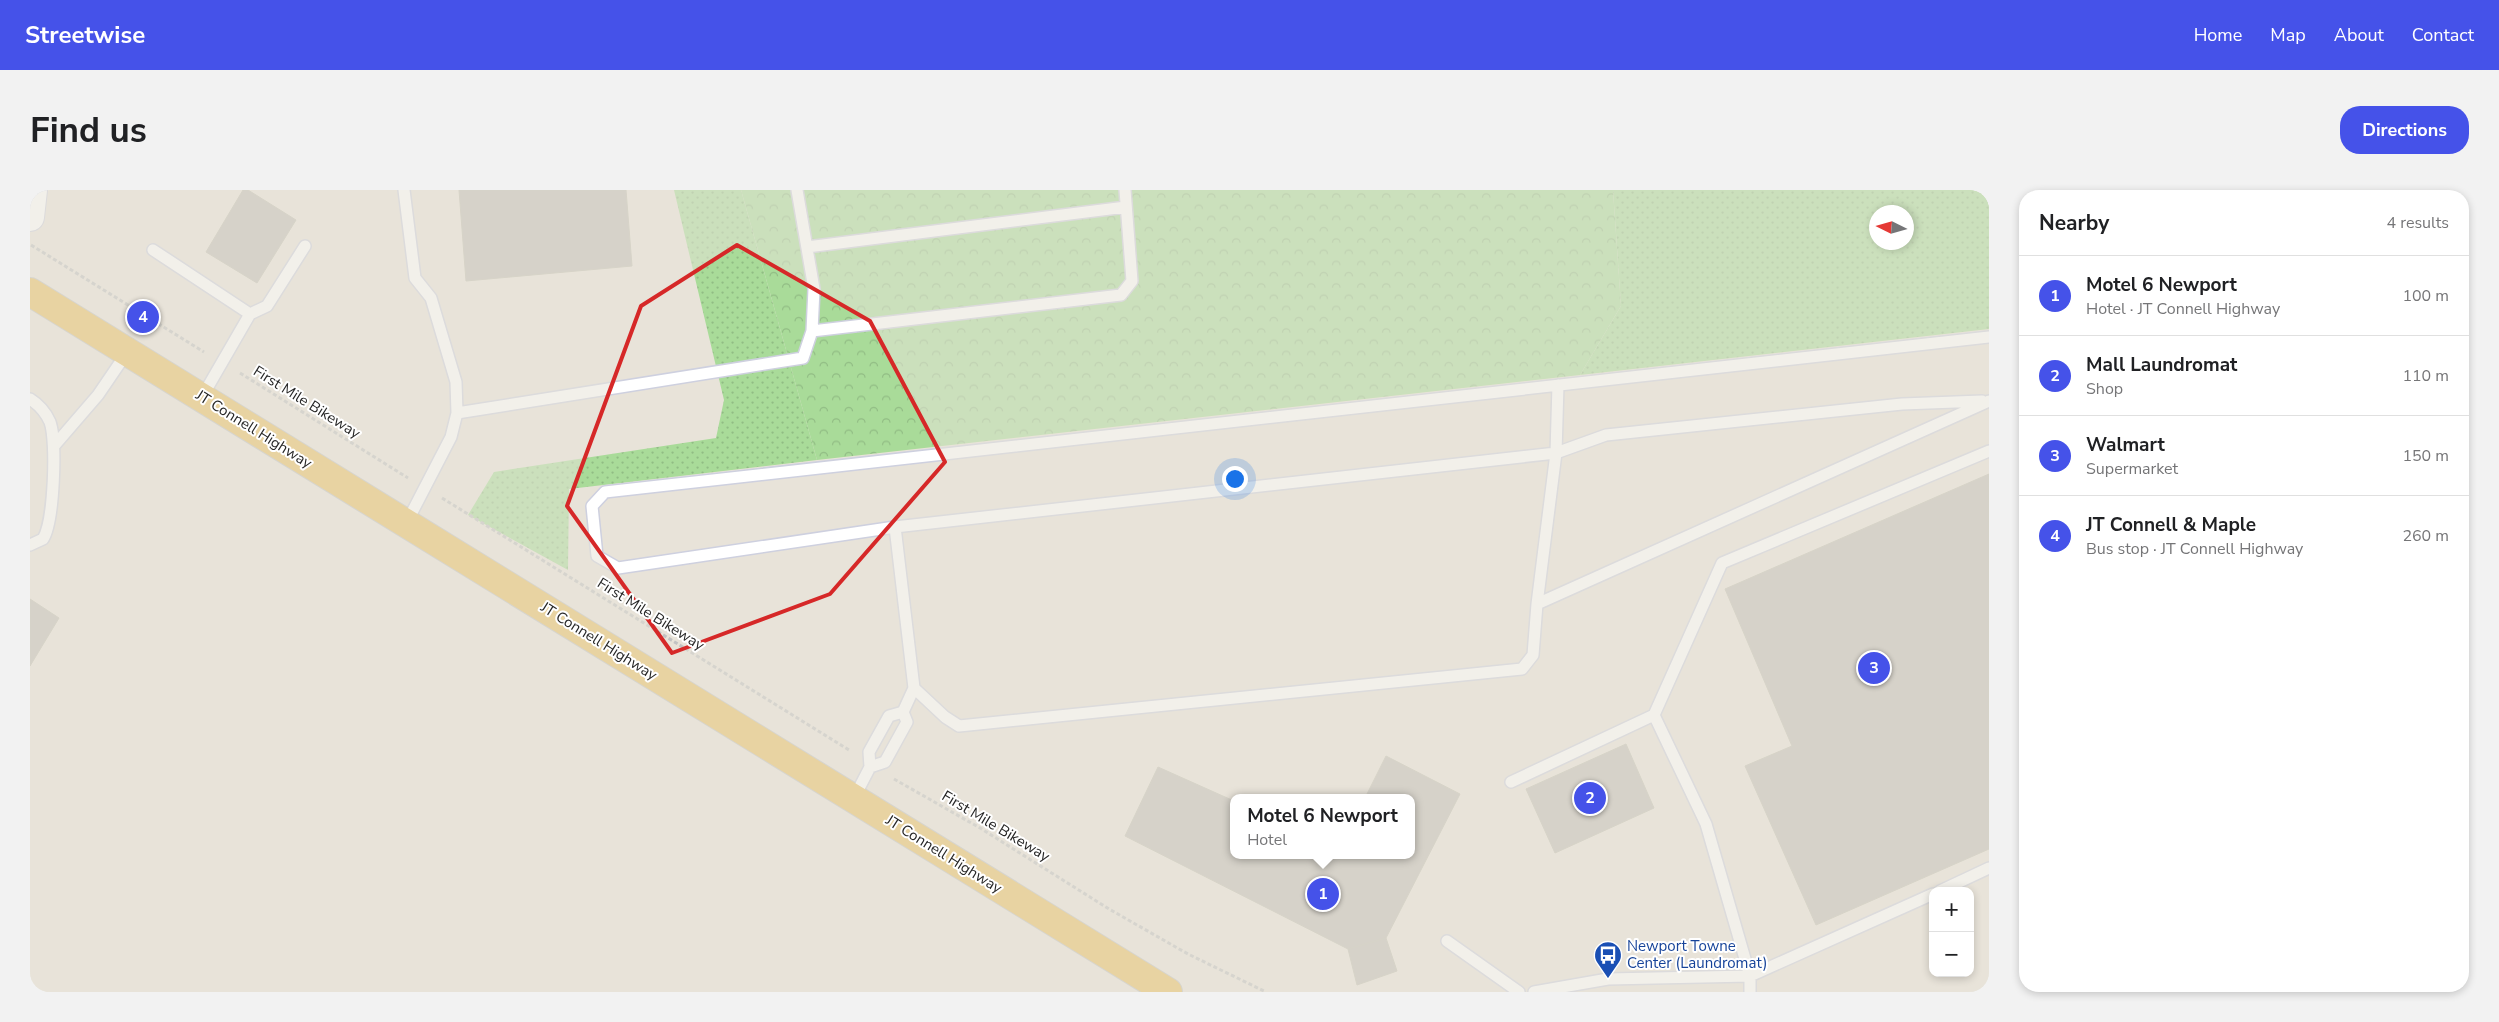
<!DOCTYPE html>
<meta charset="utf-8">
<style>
:root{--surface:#fff;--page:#f2f2f2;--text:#202124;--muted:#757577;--line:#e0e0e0;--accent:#4552e9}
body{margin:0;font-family:"Nunito Sans",sans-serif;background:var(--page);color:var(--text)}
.controls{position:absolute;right:15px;bottom:15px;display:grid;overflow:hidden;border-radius:10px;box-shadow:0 2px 8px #0003}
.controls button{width:45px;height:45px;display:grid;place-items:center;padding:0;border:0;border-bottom:1px solid var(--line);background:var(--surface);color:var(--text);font:25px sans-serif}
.compass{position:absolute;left:1839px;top:15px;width:45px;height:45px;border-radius:50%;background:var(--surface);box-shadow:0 2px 8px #0003;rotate:275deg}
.you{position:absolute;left:1204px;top:288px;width:18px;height:18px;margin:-12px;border:4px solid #fff;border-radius:50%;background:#1a73e8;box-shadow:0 0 0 8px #1a73e833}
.badge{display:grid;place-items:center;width:32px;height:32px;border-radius:50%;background:var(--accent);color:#fff;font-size:16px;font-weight:700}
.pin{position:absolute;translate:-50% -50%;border:2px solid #fff;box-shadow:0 1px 5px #0006}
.popup{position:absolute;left:1200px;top:604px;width:185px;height:65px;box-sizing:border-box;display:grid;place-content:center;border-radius:10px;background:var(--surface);filter:drop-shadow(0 1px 4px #0005);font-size:16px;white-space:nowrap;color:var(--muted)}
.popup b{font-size:19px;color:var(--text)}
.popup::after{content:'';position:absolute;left:50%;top:100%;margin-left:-10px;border:10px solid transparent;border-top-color:var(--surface)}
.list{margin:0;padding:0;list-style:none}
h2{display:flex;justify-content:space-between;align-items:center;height:65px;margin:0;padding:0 20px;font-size:21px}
h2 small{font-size:16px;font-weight:400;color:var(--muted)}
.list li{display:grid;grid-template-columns:32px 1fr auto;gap:15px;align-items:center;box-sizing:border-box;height:80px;padding:0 20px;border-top:1px solid var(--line)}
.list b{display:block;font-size:19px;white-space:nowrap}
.list p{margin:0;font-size:16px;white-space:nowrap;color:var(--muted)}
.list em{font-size:16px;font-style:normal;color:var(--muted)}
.map{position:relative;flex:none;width:1959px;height:802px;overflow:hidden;border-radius:20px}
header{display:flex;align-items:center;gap:30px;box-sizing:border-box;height:70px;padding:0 25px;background:var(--accent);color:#fff}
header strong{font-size:24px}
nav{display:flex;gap:28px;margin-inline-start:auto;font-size:18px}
.intro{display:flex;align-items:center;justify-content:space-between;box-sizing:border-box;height:120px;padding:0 30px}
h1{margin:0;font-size:35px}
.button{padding:12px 22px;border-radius:20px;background:var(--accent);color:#fff;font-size:18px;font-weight:700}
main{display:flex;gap:30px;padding:0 30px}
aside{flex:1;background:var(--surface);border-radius:20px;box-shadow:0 2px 8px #0003}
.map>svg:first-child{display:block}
.grass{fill:url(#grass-dots);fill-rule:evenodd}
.forest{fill:url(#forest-crowns)}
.building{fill:#c0bdb6;stroke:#c3bfb3}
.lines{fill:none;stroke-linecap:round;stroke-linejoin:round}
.service-casing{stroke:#ced0df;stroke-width:14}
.tertiary-casing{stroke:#ced0df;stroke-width:30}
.trunk-casing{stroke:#c2c2c2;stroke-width:30}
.path{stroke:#c2c2c2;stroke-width:3;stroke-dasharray:4 2.5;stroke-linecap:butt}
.service{stroke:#fff;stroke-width:11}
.tertiary{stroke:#fff;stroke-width:28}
.trunk{stroke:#e9bf60;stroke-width:28}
.marked{fill:none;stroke:#d62828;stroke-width:4;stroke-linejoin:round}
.labels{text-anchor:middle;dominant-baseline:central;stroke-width:4;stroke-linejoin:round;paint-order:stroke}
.street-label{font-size:15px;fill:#262626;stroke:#fff}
.transit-label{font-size:15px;fill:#164399;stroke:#fff;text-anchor:start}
</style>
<header>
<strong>Streetwise</strong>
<nav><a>Home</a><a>Map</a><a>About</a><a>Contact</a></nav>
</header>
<div class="intro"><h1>Find us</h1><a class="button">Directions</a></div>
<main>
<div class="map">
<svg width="1959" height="802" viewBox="0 0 1959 802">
<defs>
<pattern id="grass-dots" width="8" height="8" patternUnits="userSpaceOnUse" patternTransform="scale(1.25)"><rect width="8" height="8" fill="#a9db99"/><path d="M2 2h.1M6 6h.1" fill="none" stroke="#91bc84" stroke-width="1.8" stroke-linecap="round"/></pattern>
<pattern id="forest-crowns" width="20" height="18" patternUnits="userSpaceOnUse" patternTransform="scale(1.25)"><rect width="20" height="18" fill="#a9db99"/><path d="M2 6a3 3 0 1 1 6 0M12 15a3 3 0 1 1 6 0" fill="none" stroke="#91bc84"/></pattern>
</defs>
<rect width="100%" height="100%" fill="#e8e3d9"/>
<!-- grass -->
<path class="grass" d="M 644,0 L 711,0 L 787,270 L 539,299 L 538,380 L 438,325 L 464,282 L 686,248 L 694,210 Z
M 1583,0 L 1959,0 L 1959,139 L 1550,185 L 1591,116 ZM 1846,22 L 1876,22 L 1876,52 L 1846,52 Z"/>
<!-- forest -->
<path class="forest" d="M 711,0 L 1583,0 L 1591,116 L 1550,185 L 787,270 Z"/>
<!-- building -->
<path class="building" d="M 213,0 L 218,0 L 266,30 L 227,93 L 176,62 Z
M 429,0 L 596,0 L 602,76 L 436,91 Z
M 1959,284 L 1959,659 L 1786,735 L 1715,576 L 1762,556 L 1695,399 Z
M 0,409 L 29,428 L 0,476 Z
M 1596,554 L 1624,618 L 1525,663 L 1496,599 Z
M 1356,566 L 1430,604 L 1356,748 L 1318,759 L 1095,646 L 1128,577 L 1204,611 L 1204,665 L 1382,665 L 1382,608 L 1335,608 Z
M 1356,748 L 1367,781 L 1327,795 L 1318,759 Z"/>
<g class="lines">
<!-- service casing -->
<g class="service-casing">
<path id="service" d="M 374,0 L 385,88 L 401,108 L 426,192 L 427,223 L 421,247 L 377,332
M 777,57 L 1096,17
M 123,60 L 220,124 L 172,207
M 220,124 L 237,116 L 275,56
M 782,141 L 1091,105 L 1102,91 L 1095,0
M 0,209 C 8,214 16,223 20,232 C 27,252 24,332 13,349 L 0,355
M 427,223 L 773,168 L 782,141 L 784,99 L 767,0
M 24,256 L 68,205 L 98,161
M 865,337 L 1526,263 L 1576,245 L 1872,214 L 1952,211
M 1507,414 L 1526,263 L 1528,195
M 884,498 L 915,527 L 929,536 L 1492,479 L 1503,465 L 1507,414 L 1959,211
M 873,522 L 884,498 L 865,337 L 588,378 L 567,366 L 562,316 L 575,302 L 1959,147
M 1624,525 L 1692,373 L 1959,261
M 1481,592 L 1624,525 L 1676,634 L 1720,786 L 1720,802
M 824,608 L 840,577 L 839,562 L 859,526 L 873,522 L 877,532 L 855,572 L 840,577
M 1910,701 L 1959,678
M 1417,751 L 1489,802
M 1504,802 L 1578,789 L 1720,786 L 1903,704"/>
</g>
<!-- tertiary casing -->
<g class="tertiary-casing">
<path id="tertiary" d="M 0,27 L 3,0"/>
</g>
<!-- trunk casing -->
<g class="trunk-casing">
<path id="trunk" d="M 0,102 L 1138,802"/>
</g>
<!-- path -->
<path class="path" d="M 1,55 L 174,162
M 210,183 L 378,288
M 412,308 L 819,560
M 864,589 L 950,638 L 1079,719 L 1158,764 L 1236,802"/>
<!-- service -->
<use href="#service" class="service"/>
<!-- tertiary -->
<use href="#tertiary" class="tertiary"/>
<!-- trunk -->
<use href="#trunk" class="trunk"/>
</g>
<!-- marked area -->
<path d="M0 0H1959V802H0ZM 707,55 L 840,131 L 915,272 L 800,404 L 642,463 L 537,316 L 611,116 Z" fill="#e8e3d9" fill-opacity=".55" fill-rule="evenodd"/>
<path class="marked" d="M 707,55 L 840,131 L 915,272 L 800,404 L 642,463 L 537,316 L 611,116 Z"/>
<!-- icons -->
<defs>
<g id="bus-pin" transform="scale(1.4375)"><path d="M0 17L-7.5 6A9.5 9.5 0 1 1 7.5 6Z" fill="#1a4fb4" stroke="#fff"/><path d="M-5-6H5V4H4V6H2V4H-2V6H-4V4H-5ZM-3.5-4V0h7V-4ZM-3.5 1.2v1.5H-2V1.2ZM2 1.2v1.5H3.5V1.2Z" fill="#fff"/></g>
</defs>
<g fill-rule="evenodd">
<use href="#bus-pin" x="1578" y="765"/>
</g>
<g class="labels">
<!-- street labels -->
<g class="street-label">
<text transform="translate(277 212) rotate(32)">First Mile Bikeway</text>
<text transform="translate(224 239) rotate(32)">JT Connell Highway</text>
<text transform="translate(621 424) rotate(32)">First Mile Bikeway</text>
<text transform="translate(569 451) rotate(32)">JT Connell Highway</text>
<text transform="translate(966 636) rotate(31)">First Mile Bikeway</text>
<text transform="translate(914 664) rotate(32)">JT Connell Highway</text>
</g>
<!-- transit labels -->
<g class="transit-label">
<text x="1597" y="756">Newport Towne<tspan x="1597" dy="17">Center (Laundromat)</tspan></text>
</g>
</g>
</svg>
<div class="controls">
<button>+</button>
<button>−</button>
</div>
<svg class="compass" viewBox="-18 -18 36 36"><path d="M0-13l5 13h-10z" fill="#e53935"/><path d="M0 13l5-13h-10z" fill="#757577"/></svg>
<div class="you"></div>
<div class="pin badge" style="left:1293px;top:704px">1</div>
<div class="popup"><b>Motel 6 Newport</b>Hotel</div>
<div class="pin badge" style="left:1560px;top:608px">2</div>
<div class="pin badge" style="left:1844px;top:478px">3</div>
<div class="pin badge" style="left:113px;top:127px">4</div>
</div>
<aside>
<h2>Nearby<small>4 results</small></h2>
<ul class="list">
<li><span class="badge">1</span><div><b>Motel 6 Newport</b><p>Hotel · JT Connell Highway</p></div><em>100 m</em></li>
<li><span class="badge">2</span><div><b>Mall Laundromat</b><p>Shop</p></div><em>110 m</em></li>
<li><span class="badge">3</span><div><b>Walmart</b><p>Supermarket</p></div><em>150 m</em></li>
<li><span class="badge">4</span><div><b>JT Connell &amp; Maple</b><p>Bus stop · JT Connell Highway</p></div><em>260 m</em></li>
</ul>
</aside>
</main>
